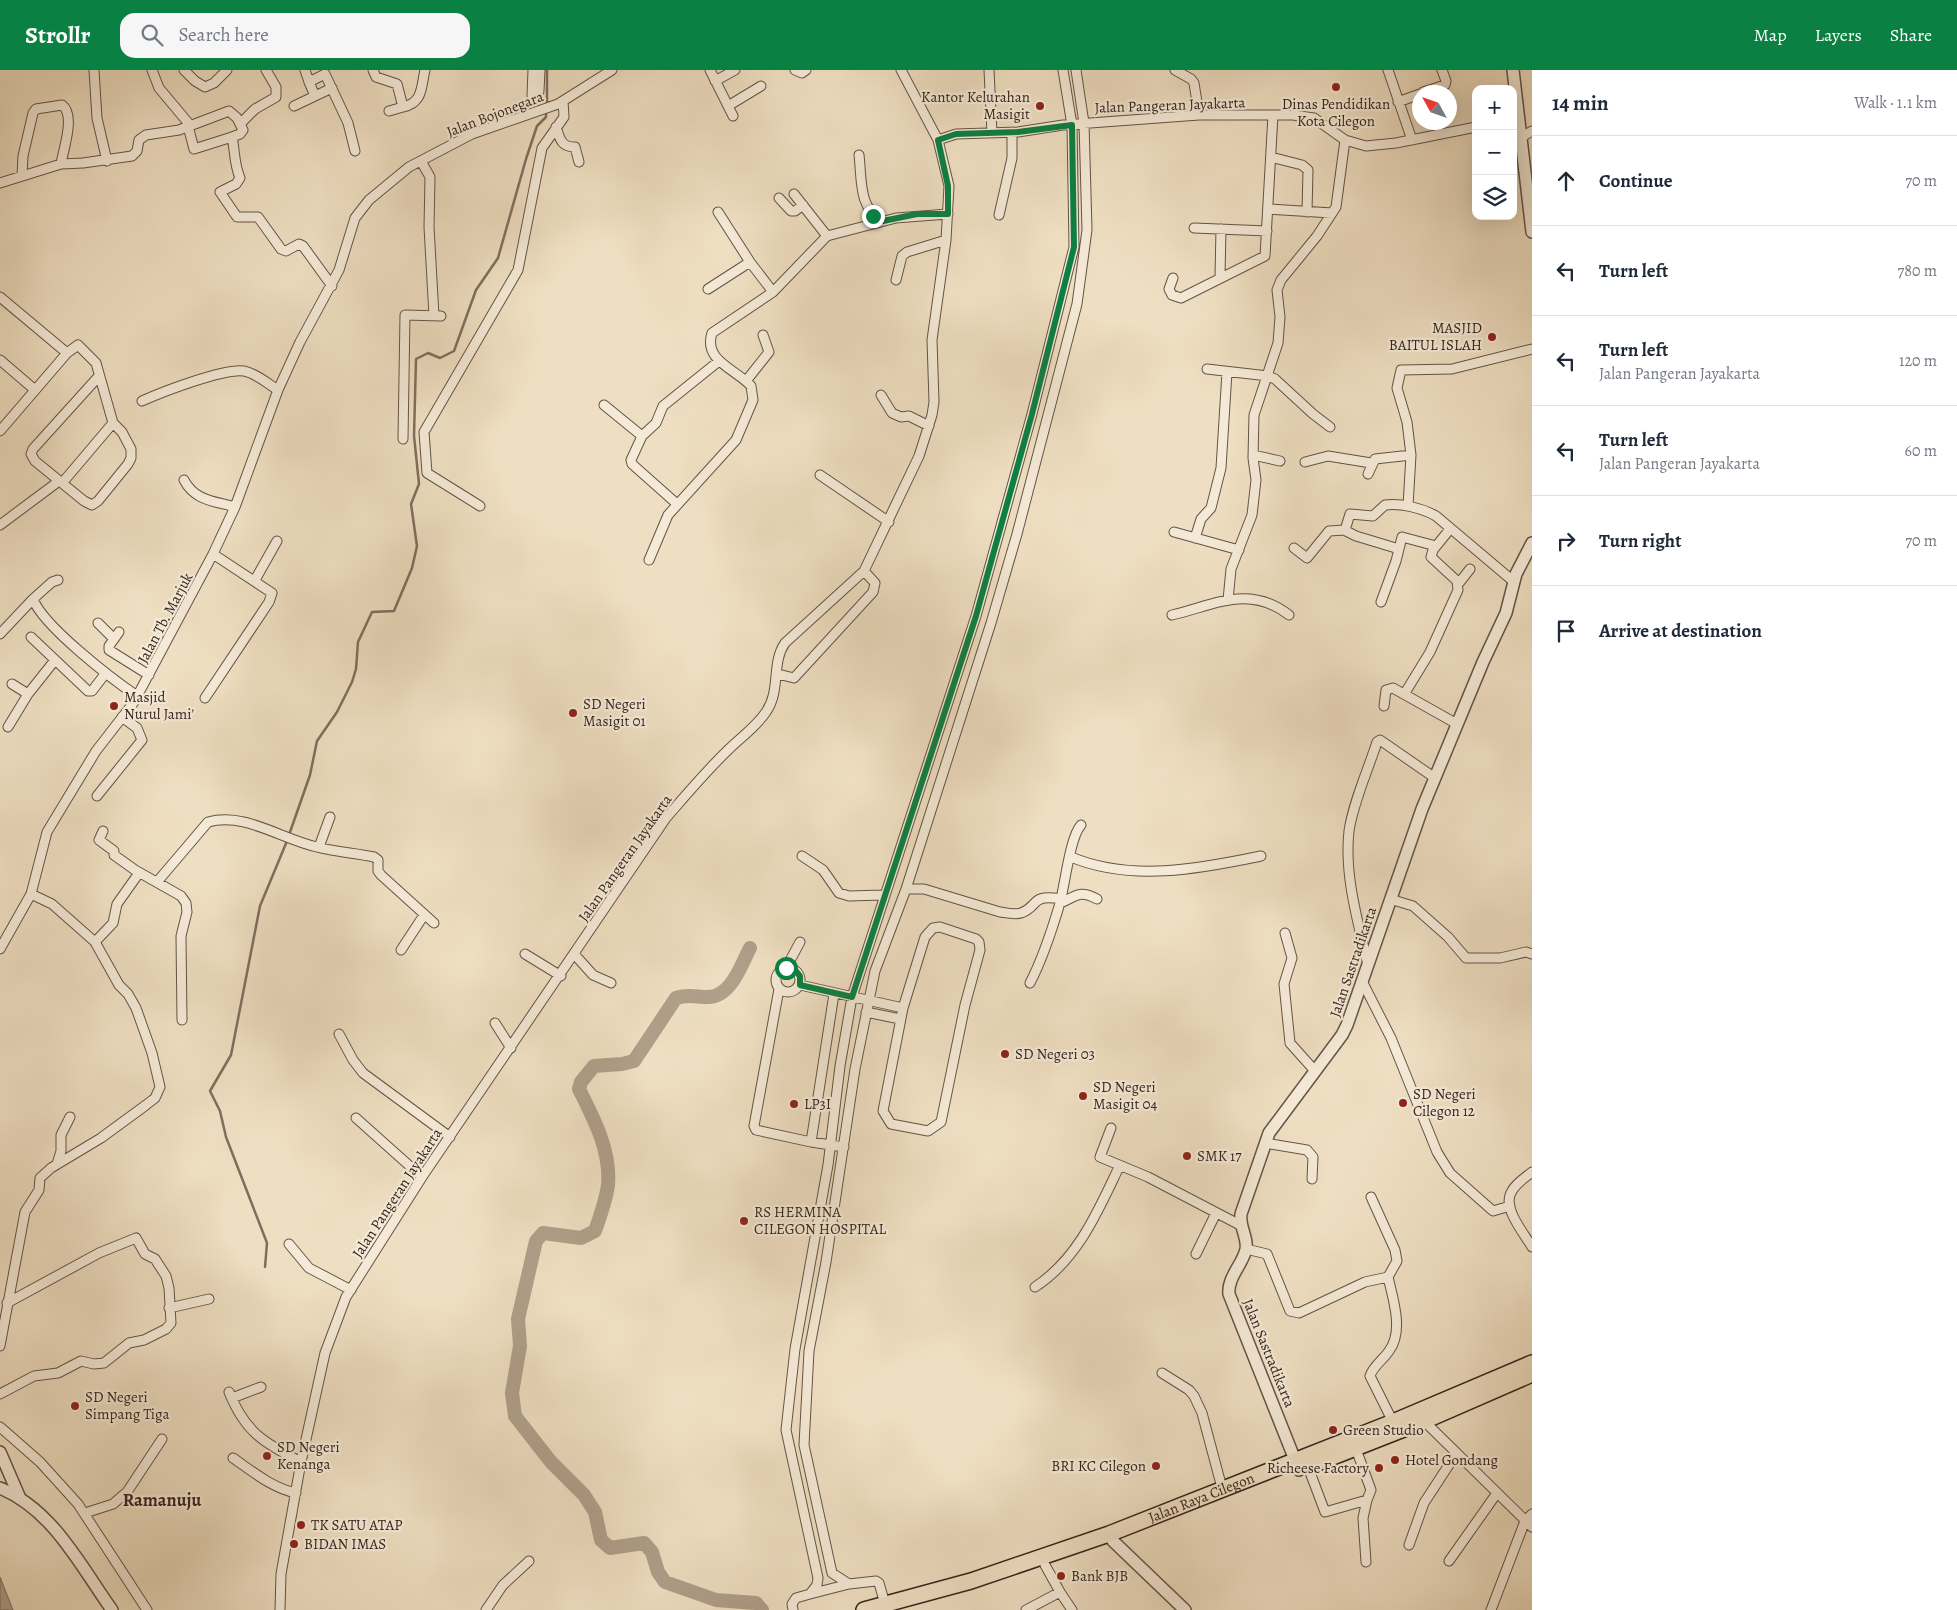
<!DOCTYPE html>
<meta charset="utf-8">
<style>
:root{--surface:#fff;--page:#f6f6f7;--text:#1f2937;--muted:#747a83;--line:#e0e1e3;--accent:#0b8043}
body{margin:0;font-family:Alegreya,serif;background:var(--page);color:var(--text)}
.controls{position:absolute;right:15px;top:15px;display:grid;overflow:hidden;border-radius:10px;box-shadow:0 5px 20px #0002}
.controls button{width:45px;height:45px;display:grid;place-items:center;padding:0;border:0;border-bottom:1px solid var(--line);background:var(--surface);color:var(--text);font:25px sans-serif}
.compass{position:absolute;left:1412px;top:15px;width:45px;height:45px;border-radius:50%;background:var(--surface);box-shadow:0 5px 20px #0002;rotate:310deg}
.stop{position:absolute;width:15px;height:15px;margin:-11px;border:4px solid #0b8043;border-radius:50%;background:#fff}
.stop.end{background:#0b8043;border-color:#fff;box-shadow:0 1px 5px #0008}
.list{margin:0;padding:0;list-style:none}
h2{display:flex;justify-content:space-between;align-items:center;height:65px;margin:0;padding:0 20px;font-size:21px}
h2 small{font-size:16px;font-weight:400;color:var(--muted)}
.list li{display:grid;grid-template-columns:32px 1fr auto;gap:15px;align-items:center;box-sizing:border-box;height:90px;padding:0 20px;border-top:1px solid var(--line)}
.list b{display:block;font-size:19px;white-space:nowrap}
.list p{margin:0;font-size:16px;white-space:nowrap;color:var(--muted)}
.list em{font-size:16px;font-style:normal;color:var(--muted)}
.icon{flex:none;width:28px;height:28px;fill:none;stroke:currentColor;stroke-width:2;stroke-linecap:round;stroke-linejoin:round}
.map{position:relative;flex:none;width:1532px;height:1540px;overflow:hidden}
header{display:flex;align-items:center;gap:30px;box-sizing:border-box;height:70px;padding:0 25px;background:var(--accent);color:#fff}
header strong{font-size:24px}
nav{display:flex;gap:28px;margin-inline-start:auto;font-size:18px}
.search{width:350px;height:45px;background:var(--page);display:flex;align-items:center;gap:12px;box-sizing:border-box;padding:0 18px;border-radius:15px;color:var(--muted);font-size:19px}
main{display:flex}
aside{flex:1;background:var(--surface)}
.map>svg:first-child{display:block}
.water{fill:#b09f8a;stroke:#7f6e5f}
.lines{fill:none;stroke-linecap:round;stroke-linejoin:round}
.stream{stroke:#7f6e5f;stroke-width:2.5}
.river{stroke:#b09f8a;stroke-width:14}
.minor-casing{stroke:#645347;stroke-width:11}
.tertiary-casing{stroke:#645347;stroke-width:14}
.trunk-casing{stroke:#35241e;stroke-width:18}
.minor{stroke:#f5ead7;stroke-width:9}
.tertiary{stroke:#f5ead7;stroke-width:11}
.trunk{stroke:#efdfc2;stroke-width:15}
.route{stroke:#0b8043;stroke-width:6}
.poi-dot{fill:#8f2418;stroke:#f5ead7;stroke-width:2}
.labels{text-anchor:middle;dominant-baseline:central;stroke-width:4.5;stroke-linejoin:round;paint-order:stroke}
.poi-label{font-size:15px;fill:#35241e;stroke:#f5ead7;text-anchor:start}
.street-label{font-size:15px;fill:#35241e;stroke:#f5ead7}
.quarter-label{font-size:18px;font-weight:bold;fill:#35241e;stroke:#f5ead7}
</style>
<header>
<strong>Strollr</strong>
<div class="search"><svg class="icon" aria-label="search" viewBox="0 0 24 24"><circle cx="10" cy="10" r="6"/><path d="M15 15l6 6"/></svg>Search here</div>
<nav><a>Map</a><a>Layers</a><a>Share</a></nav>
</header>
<main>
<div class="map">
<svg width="1532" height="1540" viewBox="0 0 1532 1540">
<rect width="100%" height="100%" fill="#efdfc2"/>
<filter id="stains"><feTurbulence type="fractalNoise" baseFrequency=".004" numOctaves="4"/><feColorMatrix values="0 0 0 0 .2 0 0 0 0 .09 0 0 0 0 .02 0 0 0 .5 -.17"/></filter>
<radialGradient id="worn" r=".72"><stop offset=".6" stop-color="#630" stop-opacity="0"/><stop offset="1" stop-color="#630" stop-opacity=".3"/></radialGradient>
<!-- water -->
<path class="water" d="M 0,1507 L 13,1540 L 0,1540 Z"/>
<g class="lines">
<!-- stream -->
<path class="stream" d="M 547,36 L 547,0
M 289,765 L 310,705 L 317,671 L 337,642 L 352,612 L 356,599 L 358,572 L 372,542 L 394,541 L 412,498 L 417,476 L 411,434 L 419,414 L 414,366 L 416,289 L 428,283 L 440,288 L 454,281 L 476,220 L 498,188 L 526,89 L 537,56 L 546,47 L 546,41
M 265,1197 L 267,1173 L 226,1067 L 220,1041 L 210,1021 L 231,985 L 260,836 L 287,771"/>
<!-- river -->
<path class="river" d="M 750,878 C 741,895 731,927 708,927 C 696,927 688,924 676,928 L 634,991 L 622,994 L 594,996 L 581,1012 L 579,1019 C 594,1049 611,1081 608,1115 C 606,1130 600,1147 595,1161 L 581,1168 L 543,1163 L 536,1171 L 518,1249 L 520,1276 L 512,1323 L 515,1346 L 551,1392 L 584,1425 L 595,1442 L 601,1470 L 610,1478 L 644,1473 L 652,1482 L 658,1502 L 665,1512 L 716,1530 L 756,1533 L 762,1540"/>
<!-- minor casing -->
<g class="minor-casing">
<path id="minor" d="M 94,0 L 97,48 L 107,91
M 152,0 L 159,18 L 190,55
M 184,0 L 195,11 L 205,17 L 214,13 L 227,0
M 305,0 L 309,12 L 325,4 L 348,53 L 355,81
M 373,0 L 376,7 L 397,14 L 403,37 C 423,33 421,17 425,0
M 533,0 L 532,26 L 535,27 L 539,21 L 540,0
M 710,0 L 733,46
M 795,0 L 802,3 L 806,0
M 989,0 L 992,63
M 1175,0 L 1191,9 L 1194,13 L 1199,45
M 1388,0 L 1412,70
M 715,11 L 735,0
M 309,12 L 315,26 L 332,18
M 1423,22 L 1445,15 L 1446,11 L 1442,0
M 1398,32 L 1420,24
M 294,36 L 315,26
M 728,36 L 761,16
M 389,41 L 403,37
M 240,54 L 255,39 L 276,27 L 276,17 L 266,0
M 188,56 L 194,79 L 232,67
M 556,57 C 560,69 561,77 575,77 L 579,92
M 1520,68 L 1532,61
M 938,70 L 956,64 L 1018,62 L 1063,55 L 1199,45 L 1293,45 L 1314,48 L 1345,70 L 1366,76 L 1396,73 L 1476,57
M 859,85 C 862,109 858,139 883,151
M 1271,87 L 1302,95 L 1308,100 L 1307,142
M 421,91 L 430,107 L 429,157 L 434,246
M 22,105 L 23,86 L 33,43 L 36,39 L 62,35 C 76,45 63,80 61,94
M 0,113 L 61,94 L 83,93 L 132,86 L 137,81 L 139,70 L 146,65 L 179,60 L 229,41 L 237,48 L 243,60 L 240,64 L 232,67 C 235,81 234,94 240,108 L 236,114 L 220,122 L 237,147 L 258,147 L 281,179 L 286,181 L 299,174 L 303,176 L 332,216
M 794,124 L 827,166
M 779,128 L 791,141 L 795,141 L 803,135
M 1268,139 L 1332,143
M 718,142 L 750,192 L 773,222
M 999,145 L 1012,88 L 1012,62
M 1194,158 L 1267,161
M 1220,207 L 1221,159
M 1173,208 L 1169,219 L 1172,225 L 1181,228 L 1265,186 L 1273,45
M 896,210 L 902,186 L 907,182 L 946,170
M 708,219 L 750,192
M 0,227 L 67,283 L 0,361
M 67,283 L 78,275 L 96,293 L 113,353 L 122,362 L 131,379 L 131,388 L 128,394 L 98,431 L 92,435 L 84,431 L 35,391 L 31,384 L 33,379 L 99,306
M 0,290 L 35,320
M 1207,299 L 1268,306 L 1275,309 L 1313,344 L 1330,357
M 746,311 L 769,282 L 763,265
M 881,325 L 892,343 L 901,347 L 909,346 L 929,356
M 142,331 C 162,322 224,298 244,301 C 256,303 268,314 278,320
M 604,335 L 642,366
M 403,369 L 405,245 L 441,246
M 1253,385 L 1280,391
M 1305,392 L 1328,386 L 1371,393
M 1368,404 L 1375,389 L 1411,385 L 1407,352 L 1397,318 L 1401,300 L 1452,299 L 1532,279
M 820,405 L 889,452
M 184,410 C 195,431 214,431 235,437
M 63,412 L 113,353
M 677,434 L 632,394 L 631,390 L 642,366 L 656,353 L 663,336 L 719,291
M 480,436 L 427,403 L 424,362 L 518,200 L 542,78 L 564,47 L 563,31
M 1408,436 L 1411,385
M 0,455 L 55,414
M 1344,460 L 1356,466 L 1399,479
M 1174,462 L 1239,480
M 1195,468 L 1201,449 L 1211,438 L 1221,398 L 1227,302
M 1294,478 L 1307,488 L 1329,461 L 1345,460 L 1350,444 L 1373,446 L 1385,435 C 1401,433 1422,438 1436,446 L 1513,511
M 649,490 L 668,445 L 736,370 L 753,330 L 751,316 C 736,299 703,291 712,263 L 773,222 L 827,166 L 896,148 L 948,144
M 58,510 L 52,512 L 33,529 C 43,556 112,609 137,626
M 255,510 L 277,471
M 1459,513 L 1470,499
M 1228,530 L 1231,499 L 1252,445 L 1256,410 L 1253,388 L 1254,345 L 1278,273 L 1280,247 L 1277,220 L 1281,210 L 1317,166 L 1336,137 L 1345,70
M 1381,532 L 1396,491 L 1402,467 L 1436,476
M 1172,545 C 1215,535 1249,514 1289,545
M 98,553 L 114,569
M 119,562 L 109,576 L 109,580 L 149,605
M 0,564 L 33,529
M 31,567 L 88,621 L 92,621 L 105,604
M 778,604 L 794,608 L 873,522 L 875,513 L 864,501
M 12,614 L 28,624
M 1405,623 L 1430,582 L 1458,520 L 1457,511 L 1431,487 L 1433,480 L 1450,459
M 205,628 L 269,532 L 272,523 L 213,484
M 1384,636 L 1386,620 L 1393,618 L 1457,654
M 8,657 L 28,624 L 55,590
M 97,726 L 142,670 L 137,658 L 122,647
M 103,761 L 99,770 L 114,781 L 114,785 L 135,800 L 181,826 L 186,833 L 187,842 L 181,866 L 182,950
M 319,777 L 330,747
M 802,786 L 823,800 L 839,823 L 849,826 L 883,825
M 1071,787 C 1131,812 1199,799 1261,786
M 157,812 L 208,752 C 245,742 281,769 317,777 C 335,782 355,783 374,787 L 378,790 L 378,801 L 381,805 L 434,853
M 906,819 L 924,819 L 1000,842 C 1007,843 1014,845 1021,843 C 1040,836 1029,824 1061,829
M 1390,829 L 1413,836 L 1448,867 L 1466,888 L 1500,888 L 1526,882 L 1532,884
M 1060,833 C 1076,827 1078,819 1097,829
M 940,857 L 976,869 L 979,872 L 980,880 L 965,935 L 941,1052 L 928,1061 L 891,1054 L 883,1041 L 903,938 L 925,867 L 933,858 Z
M 1285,863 L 1292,888 L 1284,914 L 1290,973 L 1315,1001
M 95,872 L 113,853 L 117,834 L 139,803
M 0,879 L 31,824 L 47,762 L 96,681 L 134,632 L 213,484 L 235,437 L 278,320 L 300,272 L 339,200 L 355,148 L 369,130 L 409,97 L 472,64 L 558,34 L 612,0
M 401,880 L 424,845
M 525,884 L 561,906
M 575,885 L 593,905 L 611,913
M 1368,895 C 1358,852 1344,805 1349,761 C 1353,733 1368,700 1377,672 L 1380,670 L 1435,708
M776 910a12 12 0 1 1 24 0a12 12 0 1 1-24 0Z
M 786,898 L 800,872
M 1030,913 C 1043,888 1052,860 1060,833 C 1065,814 1070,767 1081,755
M 1363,913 L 1391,968 L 1437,1082 L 1450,1103 L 1493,1141 L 1510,1136
M 800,915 L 903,938
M 779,919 L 754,1056 L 756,1060 L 811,1072 L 844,1077
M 866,942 L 900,949
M 495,953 L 511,978
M 339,964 L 353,990 L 363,1003 L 450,1067
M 356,1048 L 422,1107
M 1111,1058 L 1100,1087 L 1148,1107 L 1240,1155
M 811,1072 L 834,924
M 1265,1073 L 1307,1080 L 1313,1087 L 1312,1109
M 57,1094 L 61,1081 L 61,1065 L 70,1047
M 1532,1102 C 1526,1107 1516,1113 1512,1121 C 1501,1137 1524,1163 1532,1177
M 1371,1127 L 1395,1180 L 1397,1191 L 1388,1207 C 1393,1229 1404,1261 1389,1281 C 1383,1290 1373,1296 1370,1306 L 1393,1352
M 289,1174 L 309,1198 L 351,1220
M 1246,1179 L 1267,1184 L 1290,1241 L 1299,1243 L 1365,1212 L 1388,1207
M 1196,1184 L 1216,1143
M 1035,1217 C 1078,1189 1098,1141 1119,1097
M 169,1238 L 209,1229
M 0,1276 L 25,1142 L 39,1120 L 40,1108 L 51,1098 L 101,1068 L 146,1035 L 155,1028 L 160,1017 L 152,983 L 136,938 L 128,924 L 119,915 L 95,872 L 52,834 L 31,824
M 1162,1303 L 1189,1320 L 1194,1326 L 1202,1343 L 1222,1418
M 229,1322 C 245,1362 264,1373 301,1392
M 0,1324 L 34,1306 L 58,1303 L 81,1291 L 94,1294 L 104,1293 L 129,1273 L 144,1270 L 166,1259 L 171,1253 L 169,1218 L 166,1206 L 155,1189 L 145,1184 L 136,1168 L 99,1183 L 7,1233
M 232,1328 L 261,1317
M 1424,1351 L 1532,1457
M 0,1357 L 40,1392 L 78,1434 L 147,1540
M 1356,1379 L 1371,1420 L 1367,1430
M 233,1388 C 252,1401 272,1418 296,1423
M 1308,1397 L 1325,1442 L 1367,1430 L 1363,1448 L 1366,1492
M 85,1443 L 113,1434 L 127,1422 L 162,1369
M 1409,1475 L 1424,1433 L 1456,1384
M 1449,1491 L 1497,1423
M 1060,1522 L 1072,1540
M 810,1524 L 849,1514
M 885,1534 L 879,1513 L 876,1511 L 849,1514 L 832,1503 L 804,1375 L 809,1281 L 826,1192 L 855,999 L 875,901 L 906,819 L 991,553 L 1017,464 L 1077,234 L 1087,160 L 1084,53 L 1076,0
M 280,1540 L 281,1504 L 301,1392 L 325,1283 L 346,1227 L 422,1107 L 666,748 C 686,725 706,701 728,680 C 741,667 756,657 766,642 C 781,621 771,593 785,573 L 864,501 L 919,386 L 932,345 L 934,332 L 932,270 L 946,170 L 949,116 L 938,70 L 901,0
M 486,1540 L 503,1515 L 529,1491
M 793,1540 L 792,1534 L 796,1528 L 810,1524 L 817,1515 L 818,1508 L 786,1360 L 795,1279 L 828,1095 L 840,996 L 852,927 L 976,546 L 1032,344 L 1074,177 L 1072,55 L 1063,0
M 1026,1540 L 1060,1522 L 1045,1495
M 1491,1540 L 1525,1451 L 1532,1444"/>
</g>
<!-- tertiary casing -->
<g class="tertiary-casing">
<path id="tertiary" d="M 1513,0 L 1532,162
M 0,1382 L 19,1426
M 1299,1400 L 1229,1224 C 1227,1208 1243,1194 1246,1179 C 1248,1167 1239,1157 1241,1144 L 1269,1063 L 1342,965 L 1347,955 L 1422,739 L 1483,592 L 1506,543 L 1516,504 L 1532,473
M 0,1418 C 53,1440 80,1495 112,1540
M 1109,1464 L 1113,1471 L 1185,1540"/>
</g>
<!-- trunk casing -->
<g class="trunk-casing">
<g id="trunk">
<path d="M 1312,1395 L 1424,1351 L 1532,1304"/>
<path id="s1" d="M 864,1540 L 971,1511 L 1109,1464 L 1393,1352 L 1532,1293"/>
</g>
</g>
<!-- minor -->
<use href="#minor" class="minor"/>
<!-- tertiary -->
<use href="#tertiary" class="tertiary"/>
<!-- trunk -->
<use href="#trunk" class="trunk"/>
</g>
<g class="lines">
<!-- route -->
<path class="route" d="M 786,898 L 794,899 L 800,906 L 800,915 L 852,927 L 976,546 L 1032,344 L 1074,177 L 1072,55 L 1018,62 L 956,64 L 938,70 L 948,116 L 948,144 L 917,144 L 883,151 L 873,146"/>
</g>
<!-- markers -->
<g class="poi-dot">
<circle cx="1336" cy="17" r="5"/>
<circle cx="1040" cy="36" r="5"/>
<circle cx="1492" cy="267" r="5"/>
<circle cx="114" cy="636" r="5"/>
<circle cx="573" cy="643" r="5"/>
<circle cx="1005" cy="984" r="5"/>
<circle cx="1083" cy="1026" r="5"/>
<circle cx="1403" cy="1033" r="5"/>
<circle cx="794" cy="1034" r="5"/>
<circle cx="1187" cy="1086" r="5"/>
<circle cx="744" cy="1151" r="5"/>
<circle cx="75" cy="1336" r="5"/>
<circle cx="1333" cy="1360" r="5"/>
<circle cx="267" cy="1386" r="5"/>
<circle cx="1395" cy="1390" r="5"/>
<circle cx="1156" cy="1396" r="5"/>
<circle cx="1379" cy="1398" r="5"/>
<circle cx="301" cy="1455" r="5"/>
<circle cx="294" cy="1474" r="5"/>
<circle cx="1061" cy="1506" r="5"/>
</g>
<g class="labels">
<!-- poi labels -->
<g class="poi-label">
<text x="1030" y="27" text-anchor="end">Kantor Kelurahan<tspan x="1030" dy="17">Masigit</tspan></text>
<text x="1336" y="34" text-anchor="middle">Dinas Pendidikan<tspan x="1336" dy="17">Kota Cilegon</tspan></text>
<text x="1482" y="258" text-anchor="end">MASJID<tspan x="1482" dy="17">BAITUL ISLAH</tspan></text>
<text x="124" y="627">Masjid<tspan x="124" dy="17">Nurul Jami'</tspan></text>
<text x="583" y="634">SD Negeri<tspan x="583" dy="17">Masigit 01</tspan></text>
<text x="1015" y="984">SD Negeri 03</text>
<text x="1093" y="1017">SD Negeri<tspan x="1093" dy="17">Masigit 04</tspan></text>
<text x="1413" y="1024">SD Negeri<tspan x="1413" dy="17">Cilegon 12</tspan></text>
<text x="804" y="1034">LP3I</text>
<text x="1197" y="1086">SMK 17</text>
<text x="754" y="1142">RS HERMINA<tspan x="754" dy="17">CILEGON HOSPITAL</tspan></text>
<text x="85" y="1327">SD Negeri<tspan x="85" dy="17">Simpang Tiga</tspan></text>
<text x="1343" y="1360">Green Studio</text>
<text x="277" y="1377">SD Negeri<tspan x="277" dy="17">Kenanga</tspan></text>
<text x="1405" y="1390">Hotel Gondang</text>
<text x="1146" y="1396" text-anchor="end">BRI KC Cilegon</text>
<text x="1369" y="1398" text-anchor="end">Richeese Factory</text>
<text x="311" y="1455">TK SATU ATAP</text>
<text x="304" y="1474">BIDAN IMAS</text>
<text x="1071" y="1506">Bank BJB</text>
</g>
<!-- street labels -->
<g class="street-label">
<text transform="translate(1170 35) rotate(-2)">Jalan Pangeran Jayakarta</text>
<text transform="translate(495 44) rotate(-21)">Jalan Bojonegara</text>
<text transform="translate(165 548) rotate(-62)">Jalan Tb. Marjuk</text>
<text transform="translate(625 788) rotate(-55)">Jalan Pangeran Jayakarta</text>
<text transform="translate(1353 892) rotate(-71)">Jalan Sastradikarta</text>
<text transform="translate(397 1123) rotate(-57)">Jalan Pangeran Jayakarta</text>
<text transform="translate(1269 1283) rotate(68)">Jalan Sastradikarta</text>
<text stroke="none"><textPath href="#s1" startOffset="356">Jalan Raya Cilegon</textPath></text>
</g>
<!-- quarter labels -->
<g class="quarter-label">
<text x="162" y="1430">Ramanuju</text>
</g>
</g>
<rect width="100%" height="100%" filter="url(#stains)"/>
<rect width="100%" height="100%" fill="url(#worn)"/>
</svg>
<div class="controls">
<button>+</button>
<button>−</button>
<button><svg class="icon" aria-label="layers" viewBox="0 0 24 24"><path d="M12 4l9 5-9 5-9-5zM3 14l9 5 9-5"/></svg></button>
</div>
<svg class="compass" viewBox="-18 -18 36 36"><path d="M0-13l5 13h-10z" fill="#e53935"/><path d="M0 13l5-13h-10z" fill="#747a83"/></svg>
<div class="stop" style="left:786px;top:898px"></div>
<div class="stop end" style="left:873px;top:146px"></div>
</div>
<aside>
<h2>14 min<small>Walk · 1.1 km</small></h2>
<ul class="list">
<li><svg class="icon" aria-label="ahead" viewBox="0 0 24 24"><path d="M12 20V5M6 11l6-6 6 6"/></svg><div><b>Continue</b></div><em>70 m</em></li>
<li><svg class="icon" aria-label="left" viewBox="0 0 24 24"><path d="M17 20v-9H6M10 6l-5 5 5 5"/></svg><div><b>Turn left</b></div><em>780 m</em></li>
<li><svg class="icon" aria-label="left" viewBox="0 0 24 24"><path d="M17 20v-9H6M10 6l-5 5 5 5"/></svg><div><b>Turn left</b><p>Jalan Pangeran Jayakarta</p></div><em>120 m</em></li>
<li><svg class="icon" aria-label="left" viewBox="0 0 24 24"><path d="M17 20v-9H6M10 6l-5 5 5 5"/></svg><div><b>Turn left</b><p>Jalan Pangeran Jayakarta</p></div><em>60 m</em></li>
<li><svg class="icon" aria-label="right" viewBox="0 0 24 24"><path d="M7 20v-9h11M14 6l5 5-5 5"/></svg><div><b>Turn right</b></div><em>70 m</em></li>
<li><svg class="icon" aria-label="arrive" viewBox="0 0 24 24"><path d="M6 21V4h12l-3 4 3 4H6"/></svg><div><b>Arrive at destination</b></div></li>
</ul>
</aside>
</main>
